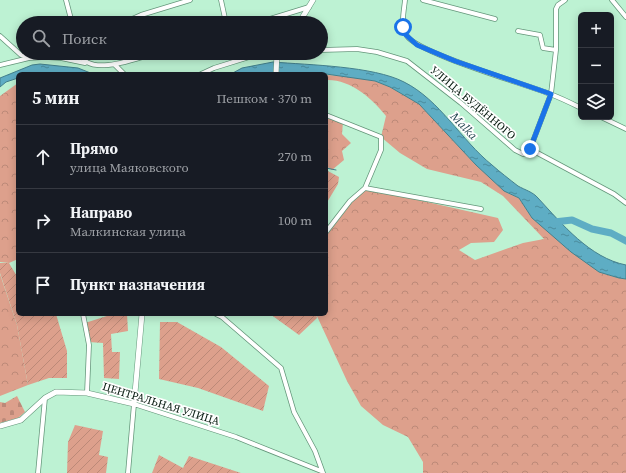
<!DOCTYPE html>
<html lang="ru">
<meta charset="utf-8">
<style>
:root{--surface:#171b24;--page:#20242c;--text:#f1f3f6;--muted:#9ea1a6;--line:#363941}
body{margin:0;font-family:"Source Serif 4",serif;background:var(--page);color:var(--text)}
.controls{position:absolute;right:12px;top:12px;display:grid;overflow:hidden;border-radius:6px;box-shadow:0 2px 10px #0003}
.controls button{width:36px;height:36px;display:grid;place-items:center;padding:0;border:0;border-bottom:1px solid var(--line);background:var(--surface);color:var(--text);font:20px sans-serif}
.stop{position:absolute;width:12px;height:12px;margin:-9px;border:3px solid #1a73e8;border-radius:50%;background:#fff}
.stop.end{background:#1a73e8;border-color:#fff;box-shadow:0 1px 4px #0008}
.list{margin:0;padding:0;list-style:none}
h2{display:flex;justify-content:space-between;align-items:center;height:52px;margin:0;padding:0 16px;font-size:17px}
h2 small{font-size:13px;font-weight:400;color:var(--muted)}
.list li{display:grid;grid-template-columns:26px 1fr auto;gap:12px;align-items:center;box-sizing:border-box;height:64px;padding:0 16px;border-top:1px solid var(--line)}
.list b{display:block;font-size:15px;white-space:nowrap}
.list p{margin:0;font-size:13px;white-space:nowrap;color:var(--muted)}
.list em{font-size:13px;font-style:normal;color:var(--muted)}
.icon{flex:none;width:22px;height:22px;fill:none;stroke:currentColor;stroke-width:2;stroke-linecap:round;stroke-linejoin:round}
.map{position:relative;flex:none;width:626px;height:473px;overflow:hidden}
.search{position:absolute;background:var(--surface);box-shadow:0 2px 10px #0003;left:16px;top:16px;width:312px;height:44px;display:flex;align-items:center;gap:10px;box-sizing:border-box;padding:0 14px;border-radius:22px;color:var(--muted);font-size:15px}
.panel{position:absolute;background:var(--surface);box-shadow:0 2px 10px #0003;left:16px;top:72px;width:312px;height:244px;border-radius:6px}
.map>svg:first-child{display:block}
.forest{fill:url(#forest-crowns)}
.cemetery{fill:url(#cemetery-stones)}
.garden{fill:url(#garden-furrows)}
.water{fill:url(#water-ripples);stroke:#43808d}
.lines{fill:none;stroke-linecap:round;stroke-linejoin:round}
.stream{stroke:#43808d;stroke-width:1}
.river{stroke:#5eadc4;stroke-width:7}
.minor-casing{stroke:#64967a;stroke-width:5.5}
.tertiary-casing{stroke:#64967a;stroke-width:6}
.minor{stroke:#fff;stroke-width:4}
.tertiary{stroke:#fff;stroke-width:5}
.route{stroke:#1a73e8;stroke-width:5}
.labels{text-anchor:middle;dominant-baseline:central;stroke-width:3.5;stroke-linejoin:round;paint-order:stroke}
.street-label{font-size:11px;fill:#04180d;stroke:#fff}
.water-label{font-size:12px;font-style:italic;fill:#183d47;stroke:#fff}
</style>
<div class="map">
<svg width="626" height="473" viewBox="0 0 626 473">
<defs>
<pattern id="forest-crowns" width="20" height="18" patternUnits="userSpaceOnUse"><rect width="20" height="18" fill="#dda08c"/><path d="M2 6a3 3 0 1 1 6 0M12 15a3 3 0 1 1 6 0" fill="none" stroke="#bc8978"/></pattern>
<pattern id="cemetery-stones" width="16" height="16" patternUnits="userSpaceOnUse"><rect width="16" height="16" fill="#dda08c"/><path d="M2 7V4a2 2 0 0 1 4 0v3zM10 15v-3a2 2 0 0 1 4 0v3z" fill="#bc8978"/></pattern>
<pattern id="garden-furrows" width="10" height="10" patternUnits="userSpaceOnUse"><rect width="10" height="10" fill="#dda08c"/><path d="M-1 1l2-2M0 10L10 0M9 11l2-2" fill="none" stroke="#bc8978"/></pattern>
<pattern id="water-ripples" width="26" height="14" patternUnits="userSpaceOnUse"><rect width="26" height="14" fill="#5eadc4"/><path d="M2 4q2-2 4 0t4 0M15 11q2-2 4 0t4 0" fill="none" stroke="#4b8c9e"/></pattern>
</defs>
<rect width="100%" height="100%" fill="#bdf2d3"/>
<!-- forest -->
<path class="forest" d="M 326,75 L 349,76 L 375,81 L 390,87 L 419,104 L 476,165 L 508,193 L 519,198 L 532,218 L 599,272 L 619,278 L 626,279 L 626,473 L 423,473 L 423,462 L 408,437 L 383,425 L 361,406 L 347,381 L 316,314 L 326,314 L 326,232 L 350,201 L 365,188 L 498,218 L 503,230 L 494,242 L 471,243 L 459,250 L 475,260 L 523,243 L 544,239 L 503,196 L 481,182 L 427,169 L 400,153 L 381,137 L 386,116 C 372,98 350,79 326,80 Z
M 18,83 L 18,259 L 9,263 L 0,262 L 0,96 Z
M 326,115 L 343,122 L 342,134 L 351,143 L 342,151 L 344,160 L 332,170 L 326,166 Z
M 0,274 L 17,325 L 28,385 L 0,396 Z"/>
<!-- cemetery -->
<path class="cemetery" d="M 17,396 L 25,412 L 18,418 L 0,423 L 0,402 L 5,403 Z"/>
<!-- garden -->
<path class="garden" d="M 326,170 L 339,177 L 338,184 L 326,204 Z
M 0,263 L 9,263 L 18,278 L 18,314 L 56,314 L 67,351 L 67,378 L 49,378 L 28,385 L 17,325 L 0,273 Z
M 113,314 L 127,314 L 128,331 L 111,334 L 112,352 L 120,352 L 119,379 L 104,378 L 103,343 L 88,342 L 85,323 Z
M 270,314 L 316,314 L 317,318 L 299,335 Z
M 160,322 L 177,322 L 221,347 L 269,386 L 263,411 L 198,388 L 159,379 Z
M 75,425 L 103,431 L 99,455 L 108,457 L 106,473 L 67,473 L 68,442 Z
M 159,455 L 183,468 L 189,456 L 241,473 L 152,473 Z"/>
<!-- water -->
<path class="water" d="M 273,62 C 309,65 373,66 404,82 C 440,100 461,140 492,165 C 500,172 509,179 518,186 C 525,190 533,192 538,198 C 562,224 590,258 626,265 L 626,279 L 619,278 L 599,272 L 571,252 L 532,218 L 519,198 L 504,191 L 476,165 L 419,104 L 390,87 L 375,81 L 326,74 L 231,74 L 242,68 Z
M 40,64 L 78,68 L 93,74 L 18,74 L 18,78 L 6,82 L 0,87 L 0,78 L 32,65 Z"/>
<g class="lines">
<!-- stream -->
<path class="stream" d="M 326,168 L 336,170"/>
<!-- river -->
<path class="river" d="M 554,222 L 572,220 L 592,229 L 611,233 L 626,241"/>
<!-- minor casing -->
<g class="minor-casing">
<path id="minor" d="M 66,0 L 72,23
M 221,0 L 226,23
M 405,0 C 404,11 400,26 407,36 C 418,53 525,84 550,94 C 561,98 571,103 581,108
M 423,0 L 495,19
M 612,0 L 626,17
M 123,23 L 141,15 L 190,0
M 257,23 L 309,7
M 518,31 L 540,35 L 543,48 L 556,50
M 0,36 L 21,55 L 29,58 L 45,57 L 61,58 L 85,63
M 321,50 L 357,49 L 377,52 L 407,61 L 461,103 L 515,150 L 523,154 L 530,149 L 614,194 L 626,203
M 80,53 C 87,78 138,58 155,53
M 0,65 L 29,58
M 115,65 L 124,74
M 201,74 L 214,68 L 262,53
M 326,115 L 381,137 L 381,150 L 365,188 L 481,209
M 601,117 L 626,129
M 530,149 L 551,94 L 556,50 L 556,9 L 558,5 L 565,0
M 326,232 L 350,201 L 365,188
M 83,314 L 89,345 L 87,393
M 216,314 L 222,317 L 281,368 L 294,412 L 315,451 L 323,473
M 38,473 L 45,398
M 128,473 L 134,404 L 236,437 L 321,471"/>
</g>
<!-- tertiary casing -->
<g class="tertiary-casing">
<path id="tertiary" d="M 299,23 L 313,0
M 276,74 L 277,53
M 0,426 L 21,420 L 45,398 L 56,392 L 87,393 L 134,404 L 142,314"/>
</g>
<!-- minor -->
<use href="#minor" class="minor"/>
<!-- tertiary -->
<use href="#tertiary" class="tertiary"/>
</g>
<g class="lines">
<!-- route -->
<path class="route" d="M 403,27 L 406,35 L 417,45 L 455,61 L 551,94 L 530,149"/>
</g>
<g class="labels">
<!-- street labels -->
<g class="street-label">
<text transform="translate(473 103) rotate(40)">УЛИЦА БУДЁННОГО</text>
<text transform="translate(161 404) rotate(17)">ЦЕНТРАЛЬНАЯ УЛИЦА</text>
</g>
<!-- water labels -->
<g class="water-label">
<text transform="translate(464 126) rotate(46)">Malka</text>
</g>
</g>
</svg>
<div class="controls">
<button>+</button>
<button>−</button>
<button><svg class="icon" aria-label="layers" viewBox="0 0 24 24"><path d="M12 4l9 5-9 5-9-5zM3 14l9 5 9-5"/></svg></button>
</div>
<div class="stop" style="left:403px;top:27px"></div>
<div class="stop end" style="left:530px;top:149px"></div>
<div class="search"><svg class="icon" aria-label="search" viewBox="0 0 24 24"><circle cx="10" cy="10" r="6"/><path d="M15 15l6 6"/></svg>Поиск</div>
<section class="panel">
<h2>5 мин<small>Пешком · 370 m</small></h2>
<ul class="list">
<li><svg class="icon" aria-label="ahead" viewBox="0 0 24 24"><path d="M12 20V5M6 11l6-6 6 6"/></svg><div><b>Прямо</b><p>улица Маяковского</p></div><em>270 m</em></li>
<li><svg class="icon" aria-label="right" viewBox="0 0 24 24"><path d="M7 20v-9h11M14 6l5 5-5 5"/></svg><div><b>Направо</b><p>Малкинская улица</p></div><em>100 m</em></li>
<li><svg class="icon" aria-label="arrive" viewBox="0 0 24 24"><path d="M6 21V4h12l-3 4 3 4H6"/></svg><div><b>Пункт назначения</b></div></li>
</ul>
</section>
</div>
